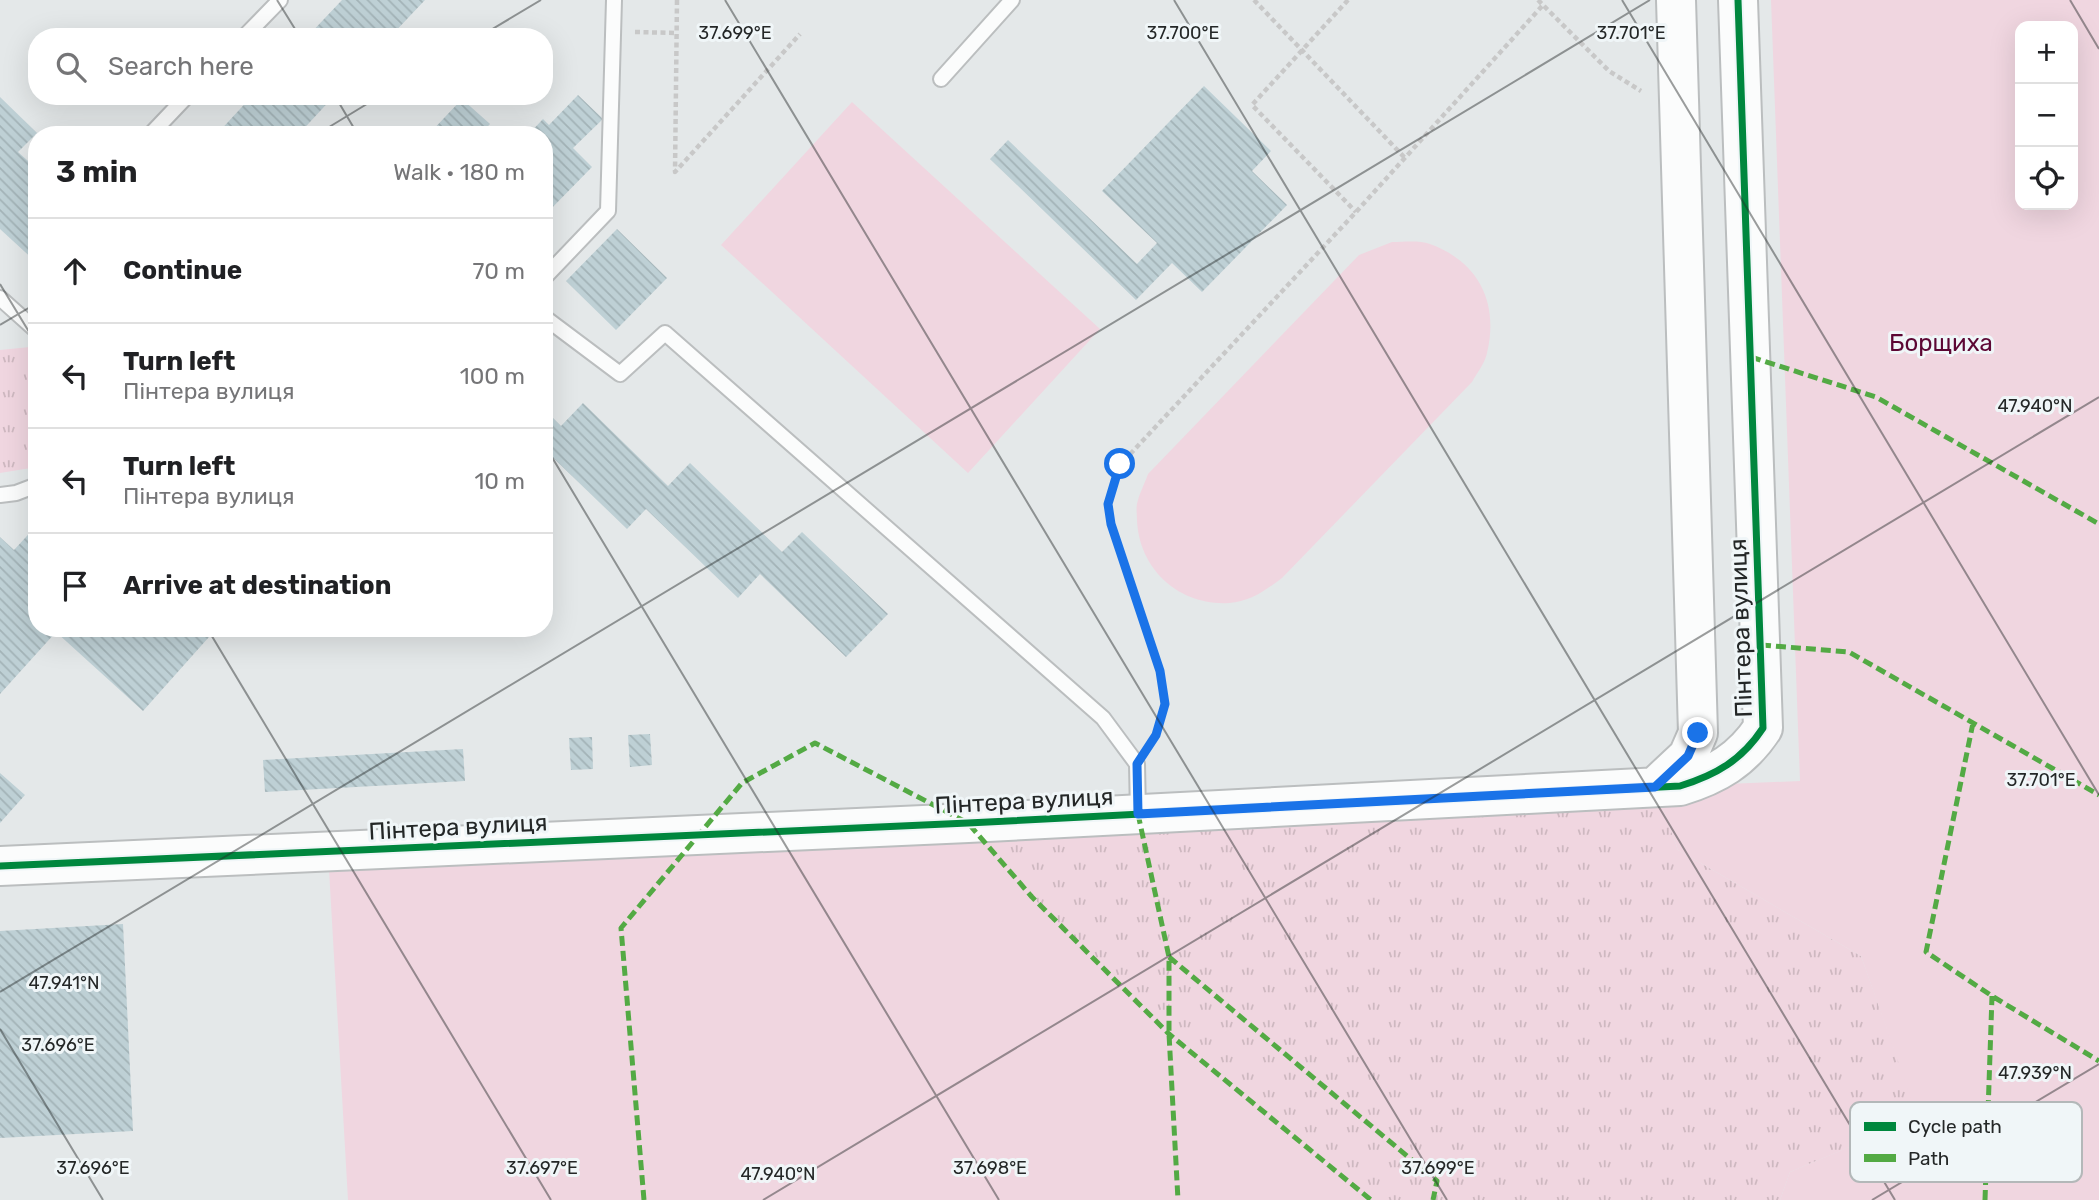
<!DOCTYPE html>
<meta charset="utf-8">
<style>
:root{--surface:#fff;--page:#f6f6f6;--text:#202124;--muted:#757577;--line:#e0e0e0}
body{margin:0;font-family:Rubik,sans-serif;background:var(--page);color:var(--text)}
.controls{position:absolute;right:21px;top:21px;display:grid;overflow:hidden;border-radius:14px;box-shadow:0 7px 28px #0002}
.controls button{width:63px;height:63px;display:grid;place-items:center;padding:0;border:0;border-bottom:2px solid var(--line);background:var(--surface);color:var(--text);font:35px sans-serif}
.stop{position:absolute;width:21px;height:21px;margin:-16px;border:5px solid #1a73e8;border-radius:50%;background:#fff}
.stop.end{background:#1a73e8;border-color:#fff;box-shadow:0 2px 7px #0008}
.list{margin:0;padding:0;list-style:none}
h2{display:flex;justify-content:space-between;align-items:center;height:91px;margin:0;padding:0 28px;font-size:30px}
h2 small{font-size:23px;font-weight:400;color:var(--muted)}
.list li{display:grid;grid-template-columns:46px 1fr auto;gap:21px;align-items:center;box-sizing:border-box;height:105px;padding:0 28px;border-top:2px solid var(--line)}
.list b{display:block;font-size:26px;white-space:nowrap}
.list p{margin:0;font-size:23px;white-space:nowrap;color:var(--muted)}
.list em{font-size:23px;font-style:normal;color:var(--muted)}
.icon{flex:none;width:38px;height:38px;fill:none;stroke:currentColor;stroke-width:2;stroke-linecap:round;stroke-linejoin:round}
.map{position:relative;flex:none;width:2099px;height:1200px;overflow:hidden}
.search{position:absolute;background:var(--surface);box-shadow:0 7px 28px #0002;left:28px;top:28px;width:525px;height:77px;display:flex;align-items:center;gap:18px;box-sizing:border-box;padding:0 24px;border-radius:28px;color:var(--muted);font-size:26px}
.panel{position:absolute;background:var(--surface);box-shadow:0 7px 28px #0002;left:28px;top:126px;width:525px;height:511px;border-radius:28px}
.map>svg:first-child{display:block}
.grass{fill:url(#grass-tufts)}
.garden{fill:#f0d6e0;fill-rule:evenodd}
.building{fill:url(#building-back-hatch)}
.lines{fill:none;stroke-linecap:round;stroke-linejoin:round}
.lane-casing{stroke:#bbbebf;stroke-width:18}
.secondary-casing{stroke:#bbbebf;stroke-width:42}
.path{stroke:#c8c8c8;stroke-width:4.5;stroke-dasharray:5 3.5;stroke-linecap:butt}
.lane{stroke:#fbfcfc;stroke-width:14}
.secondary{stroke:#fbfcfc;stroke-width:38}
.quiet{stroke:#53aa44;stroke-width:5;stroke-dasharray:10 5;stroke-linecap:butt}
.cycleway-casing{stroke:#f0f6f8;stroke-width:11}
.cycleway{stroke:#00873e;stroke-width:7}
.route{stroke:#1a73e8;stroke-width:9}
.ticks{fill:none;stroke:#242727;stroke-width:2;stroke-opacity:0.45}
.labels{text-anchor:middle;dominant-baseline:central;stroke-width:6;stroke-linejoin:round;paint-order:stroke}
.park-label{font-size:24px;fill:#5c0734;stroke:#f0f6f8}
.street-label{font-size:24px;fill:#242727;stroke:#f0f6f8}
.key{fill:#f0f6f8;stroke:#b3b8b9;stroke-width:2}
.key-label{font-size:19px;fill:#242727}
.ticks-label{font-size:18px;text-anchor:middle;fill:#242727;stroke:#f0f6f8;stroke-width:6;stroke-linejoin:round;paint-order:stroke}
</style>
<div class="map">
<svg width="2099" height="1200" viewBox="0 0 2099 1200">
<defs>
<pattern id="grass-tufts" width="24" height="20" patternUnits="userSpaceOnUse" patternTransform="scale(1.75)"><rect width="24" height="20" fill="#f0d6e0"/><path d="M3 7l-1-3M5 7V3M7 7l1-3M15 17l-1-3M17 17v-4M19 17l1-3" fill="none" stroke="#ceb8c0"/></pattern>
<pattern id="building-back-hatch" width="6" height="6" patternUnits="userSpaceOnUse" patternTransform="scale(1.75)"><rect width="6" height="6" fill="#bed0d5"/><path d="M-1 5l2 2M0 0l6 6M5-1l2 2" fill="none" stroke="#a3b3b7"/></pattern>
</defs>
<rect width="100%" height="100%" fill="#e4e8e9"/>
<!-- grass -->
<path class="grass" d="M 30,347 L 37,352 L 37,467 L 0,473 L 0,350 Z
M 1655,787 L 1678,850 L 1861,956 L 1919,1118 L 1790,1172 L 1780,1200 L 1371,1200 L 1169,1034 L 1032,897 L 968,823 Z"/>
<!-- garden -->
<path class="garden" d="M 1771,0 L 2099,0 L 2099,1200 L 1780,1200 L 1790,1172 L 1918,1118 L 1861,956 L 1678,850 L 1655,787 L 1800,781 ZM 2020,26 L 2073,26 L 2073,205 L 2020,205 Z
M 852,102 L 1100,329 L 968,473 L 721,245 Z
M 1392,242 C 1404,242 1419,240 1430,244 C 1479,262 1499,303 1487,353 C 1485,363 1477,373 1472,382 L 1282,578 C 1266,590 1250,602 1229,603 C 1179,606 1139,569 1137,520 C 1137,515 1136,509 1137,504 C 1139,494 1145,483 1148,474 L 1359,255 Z
M 968,823 L 1032,897 L 1169,1034 L 1371,1200 L 348,1200 L 328,852 Z"/>
<!-- building -->
<path class="building" d="M 342,0 L 425,0 L 390,37 L 307,37 Z
M 1204,86 L 1271,151 L 1252,171 L 1287,205 L 1202,292 L 1172,263 L 1136,300 L 990,159 L 1008,140 L 1137,264 L 1157,243 L 1102,191 Z
M 578,95 L 603,119 L 573,148 L 592,167 L 544,216 L 544,135 L 528,135 L 543,119 L 549,125 Z
M 252,96 L 334,96 L 298,135 L 216,135 Z
M 0,97 L 37,133 L 18,152 L 37,169 L 37,263 L 0,229 Z
M 462,99 L 490,124 L 480,135 L 428,135 Z
M 617,229 L 667,278 L 616,330 L 566,281 Z
M 583,403 L 668,486 L 690,463 L 782,552 L 802,532 L 888,614 L 846,657 L 760,574 L 738,598 L 646,509 L 627,529 L 544,449 L 544,409 L 561,426 Z
M 37,525 L 37,628 L 217,628 L 143,711 L 56,632 L 0,694 L 0,537 L 14,550 Z
M 650,734 L 652,765 L 630,767 L 628,735 Z
M 592,737 L 593,769 L 571,770 L 569,738 Z
M 463,749 L 465,781 L 265,792 L 263,760 Z
M 0,773 L 25,795 L 0,823 Z
M 123,924 L 133,1131 L 0,1138 L 0,931 Z"/>
<g class="lines">
<!-- lane casing -->
<g class="lane-casing">
<path id="lane" d="M 244,37 L 280,0
M 941,79 L 1012,0
M 150,135 L 187,96
M 544,278 L 608,211 L 614,0
M 0,298 L 37,331
M 544,317 L 620,374 L 665,333 L 1103,718 L 1137,764 L 1138,814
M 0,495 L 16,493 L 37,485"/>
</g>
<!-- secondary casing -->
<g class="secondary-casing">
<path id="secondary" d="M 1655,787 L 1688,756 L 1698,733 L 1676,0
M 0,866 L 968,823 L 1680,786 C 1716,775 1742,760 1763,728 L 1738,0"/>
</g>
<!-- path -->
<path class="path" d="M 677,0 L 675,172 L 800,34
M 1254,0 L 1405,158
M 1348,0 L 1252,105 L 1356,212
M 1538,0 L 1609,71 L 1641,91
M 635,32 L 676,33
M 1151,743 L 1156,735 L 1165,704 L 1160,671 L 1111,524 L 1108,504 L 1120,465 L 1356,212 L 1543,5"/>
<!-- lane -->
<use href="#lane" class="lane"/>
<!-- secondary -->
<use href="#secondary" class="secondary"/>
<!-- quiet -->
<path class="quiet" d="M 1751,357 L 1876,397 L 2099,524
M 1761,645 L 1849,652 L 2099,795
M 1973,723 L 1926,952 L 1992,996 L 2099,1061
M 1138,814 L 1169,957 L 1169,1034 L 1178,1200
M 1169,957 L 1437,1181 L 1433,1200
M 644,1200 L 621,928 L 742,783 L 815,743 L 968,823 L 1032,897 L 1169,1034 L 1371,1200
M 1985,1200 L 1992,996"/>
<!-- cycleway casing -->
<g class="cycleway-casing">
<path id="cycleway" d="M 0,866 L 968,823 L 1680,786 C 1716,775 1742,760 1763,728 L 1738,0"/>
</g>
<!-- cycleway -->
<use href="#cycleway" class="cycleway"/>
</g>
<g class="lines">
<!-- route -->
<path class="route" d="M 1120,464 L 1108,504 L 1111,524 L 1160,671 L 1165,704 L 1156,735 L 1137,764 L 1138,814 L 1655,787 L 1688,756 L 1698,733"/>
</g>
<!-- ticks -->
<path class="ticks" d="M 277,0 L 300,37M 725,0 L 1447,1200M 1174,0 L 1895,1200M 1622,0 L 2099,795M 2070,0 L 2099,49M 479,37 L 541,0M 335,96 L 358,135M 316,135 L 380,96M 0,284 L 37,345M 0,325 L 37,303M 544,444 L 999,1200M 207,628 L 551,1200M 0,992 L 1650,0M 0,1029 L 103,1200M 763,1200 L 2099,397M 1872,1200 L 2099,1064"/>
<g class="labels">
<!-- park labels -->
<g class="park-label">
<text x="1941" y="343">Борщиха</text>
</g>
<!-- street labels -->
<g class="street-label">
<text transform="translate(1741 628) rotate(-92)">Пінтера вулиця</text>
<text transform="translate(1024 801) rotate(-3)">Пінтера вулиця</text>
<text transform="translate(458 827) rotate(-3)">Пінтера вулиця</text>
</g>
</g>
<!-- legend -->
<rect x="1850" y="1102" width="232" height="80" rx="10" class="key"/>
<rect x="1864" y="1122" width="32" height="9" fill="#00873e"/>
<rect x="1864" y="1154" width="32" height="8" fill="#53aa44"/>
<g class="key-label">
<text x="1908" y="1133">Cycle path</text>
<text x="1908" y="1165">Path</text>
</g>
<g class="ticks-label">
<text x="735" y="39">37.699°E</text>
<text x="1183" y="39">37.700°E</text>
<text x="1631" y="39">37.701°E</text>
<text x="2035" y="412">47.940°N</text>
<text x="2041" y="786">37.701°E</text>
<text x="64" y="989">47.941°N</text>
<text x="58" y="1051">37.696°E</text>
<text x="2035" y="1079">47.939°N</text>
<text x="93" y="1174">37.696°E</text>
<text x="542" y="1174">37.697°E</text>
<text x="990" y="1174">37.698°E</text>
<text x="1438" y="1174">37.699°E</text>
<text x="778" y="1180">47.940°N</text>
</g>
</svg>
<div class="controls">
<button>+</button>
<button>−</button>
<button><svg class="icon" aria-label="locate" viewBox="0 0 24 24"><circle cx="12" cy="12" r="6"/><path d="M12 2v4M12 18v4M2 12h4M18 12h4"/></svg></button>
</div>
<div class="stop" style="left:1120px;top:464px"></div>
<div class="stop end" style="left:1698px;top:733px"></div>
<div class="search"><svg class="icon" aria-label="search" viewBox="0 0 24 24"><circle cx="10" cy="10" r="6"/><path d="M15 15l6 6"/></svg>Search here</div>
<section class="panel">
<h2>3 min<small>Walk · 180 m</small></h2>
<ul class="list">
<li><svg class="icon" aria-label="ahead" viewBox="0 0 24 24"><path d="M12 20V5M6 11l6-6 6 6"/></svg><div><b>Continue</b></div><em>70 m</em></li>
<li><svg class="icon" aria-label="left" viewBox="0 0 24 24"><path d="M17 20v-9H6M10 6l-5 5 5 5"/></svg><div><b>Turn left</b><p>Пінтера вулиця</p></div><em>100 m</em></li>
<li><svg class="icon" aria-label="left" viewBox="0 0 24 24"><path d="M17 20v-9H6M10 6l-5 5 5 5"/></svg><div><b>Turn left</b><p>Пінтера вулиця</p></div><em>10 m</em></li>
<li><svg class="icon" aria-label="arrive" viewBox="0 0 24 24"><path d="M6 21V4h12l-3 4 3 4H6"/></svg><div><b>Arrive at destination</b></div></li>
</ul>
</section>
</div>
